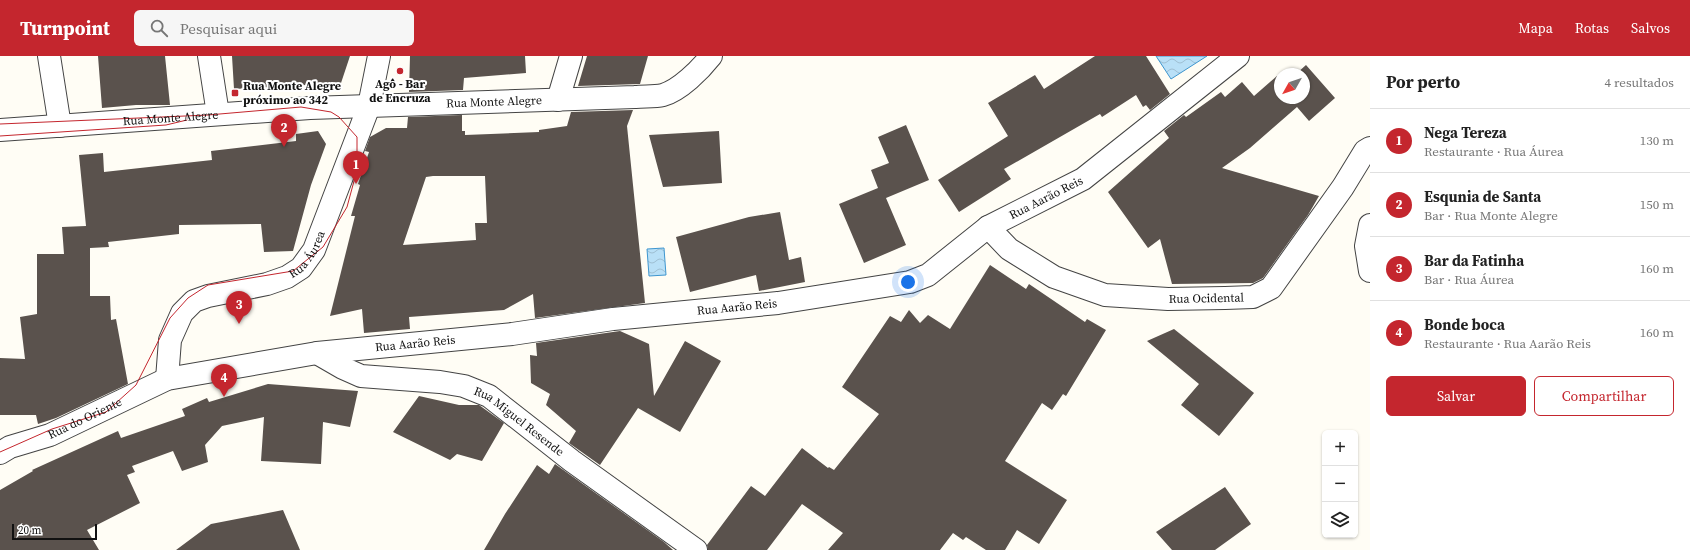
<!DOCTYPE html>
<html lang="pt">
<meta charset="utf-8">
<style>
:root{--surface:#fff;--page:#f6f6f6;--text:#222;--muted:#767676;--line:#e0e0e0;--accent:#c4262e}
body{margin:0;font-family:"Source Serif 4",serif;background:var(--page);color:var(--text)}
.controls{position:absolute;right:12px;bottom:12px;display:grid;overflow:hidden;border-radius:6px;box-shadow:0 1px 3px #0004}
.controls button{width:36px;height:36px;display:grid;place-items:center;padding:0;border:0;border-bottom:1px solid var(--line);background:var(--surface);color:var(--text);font:20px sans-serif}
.compass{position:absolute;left:1274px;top:12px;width:36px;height:36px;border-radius:50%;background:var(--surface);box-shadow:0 1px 3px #0004;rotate:230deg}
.scale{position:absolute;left:12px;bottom:10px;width:85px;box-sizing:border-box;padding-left:4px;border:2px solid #111;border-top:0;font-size:11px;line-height:14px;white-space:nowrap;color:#111;-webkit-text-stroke:3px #fff;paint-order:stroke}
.you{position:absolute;left:908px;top:226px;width:14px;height:14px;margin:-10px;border:3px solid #fff;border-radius:50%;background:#1a73e8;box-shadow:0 0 0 6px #1a73e833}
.badge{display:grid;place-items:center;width:26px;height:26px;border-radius:50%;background:var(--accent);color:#fff;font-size:13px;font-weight:700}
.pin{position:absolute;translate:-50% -33px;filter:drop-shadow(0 1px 2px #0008)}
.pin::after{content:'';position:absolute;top:21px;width:14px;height:12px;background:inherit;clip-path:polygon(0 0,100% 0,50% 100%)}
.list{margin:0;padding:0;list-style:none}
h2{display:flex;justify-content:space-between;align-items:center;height:52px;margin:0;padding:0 16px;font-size:17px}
h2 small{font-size:13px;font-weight:400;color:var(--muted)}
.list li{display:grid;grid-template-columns:26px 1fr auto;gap:12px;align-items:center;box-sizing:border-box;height:64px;padding:0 16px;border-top:1px solid var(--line)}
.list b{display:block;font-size:15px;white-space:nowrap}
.list p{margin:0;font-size:13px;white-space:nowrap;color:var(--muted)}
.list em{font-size:13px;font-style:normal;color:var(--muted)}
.actions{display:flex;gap:8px;padding:12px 16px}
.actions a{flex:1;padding:9px 0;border:1px solid var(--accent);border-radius:6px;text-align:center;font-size:14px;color:var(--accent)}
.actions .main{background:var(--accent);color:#fff}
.icon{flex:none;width:22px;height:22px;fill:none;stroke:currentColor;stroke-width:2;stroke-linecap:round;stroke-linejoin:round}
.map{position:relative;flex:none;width:1370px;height:494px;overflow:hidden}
header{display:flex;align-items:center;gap:24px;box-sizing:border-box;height:56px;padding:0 20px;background:var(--accent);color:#fff}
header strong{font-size:19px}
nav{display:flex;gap:22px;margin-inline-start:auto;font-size:14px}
.search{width:280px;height:36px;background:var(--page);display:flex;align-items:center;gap:10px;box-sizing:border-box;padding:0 14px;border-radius:6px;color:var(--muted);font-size:15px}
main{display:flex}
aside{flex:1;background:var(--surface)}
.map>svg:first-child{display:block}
.water{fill:url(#water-waves);stroke:#3f96cf}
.building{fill:#5a524d;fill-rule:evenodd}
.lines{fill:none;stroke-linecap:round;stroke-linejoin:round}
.minor-casing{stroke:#444;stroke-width:24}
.minor{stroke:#fff;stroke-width:22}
.tram{stroke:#c4262e;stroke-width:1}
.poi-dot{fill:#c4262e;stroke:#fff;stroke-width:1.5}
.labels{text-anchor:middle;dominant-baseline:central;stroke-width:4;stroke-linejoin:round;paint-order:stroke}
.poi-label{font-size:12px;font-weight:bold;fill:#111;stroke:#fff}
.street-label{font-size:12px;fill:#111;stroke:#fff}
</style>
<header>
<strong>Turnpoint</strong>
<div class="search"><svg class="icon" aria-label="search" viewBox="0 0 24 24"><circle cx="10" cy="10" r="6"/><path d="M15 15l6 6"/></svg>Pesquisar aqui</div>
<nav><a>Mapa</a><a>Rotas</a><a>Salvos</a></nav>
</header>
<main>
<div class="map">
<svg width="1370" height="494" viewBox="0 0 1370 494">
<defs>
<pattern id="water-waves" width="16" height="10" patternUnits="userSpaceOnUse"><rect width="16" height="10" fill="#b9e0f7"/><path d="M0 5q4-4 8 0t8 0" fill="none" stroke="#9ebfd3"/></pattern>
</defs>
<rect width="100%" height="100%" fill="#fffdf5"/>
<!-- water -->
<path class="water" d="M 1156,0 L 1207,0 L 1171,23 Z
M 664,192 L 666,219 L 649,220 L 647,193 Z"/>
<!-- building -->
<path class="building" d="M 98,0 L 165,0 L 170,49 L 136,49 L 102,52 Z
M 232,0 L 350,0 L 341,27 L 234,33 Z
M 410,0 L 525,0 L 526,17 L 464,22 L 463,34 L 409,36 Z
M 587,0 L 648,0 L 640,28 L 578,30 Z
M 1095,0 L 1146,0 L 1170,38 L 1150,54 L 1146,49 L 1143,51 L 1136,39 L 1102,61 L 1100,58 L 1004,113 L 1011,123 L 959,156 L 938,124 L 1008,80 L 988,47 L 1035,19 L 1044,33 Z
M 1306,9 L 1335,42 L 1309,65 L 1297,51 L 1250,92 L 1222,112 L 1319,140 L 1308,159 L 1263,222 L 1253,227 L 1172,228 L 1160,183 L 1148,192 L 1108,136 L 1169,82 L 1164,75 L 1184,59 L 1186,61 L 1221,36 L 1225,41 L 1242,26 L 1254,40 L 1277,20 L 1280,25 L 1280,42 L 1304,42 L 1304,18 L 1296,18 Z
M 633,54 L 627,70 L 645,247 L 535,262 L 533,238 L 504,254 L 409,261 L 410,273 L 364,277 L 362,253 L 330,260 L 355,160 L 351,160 L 360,129 L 358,128 L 369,96 L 365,95 L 370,81 L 386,72 L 407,72 L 408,61 L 462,59 L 462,75 L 465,75 L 465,79 L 539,76 L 539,74 L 567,70 L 571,56 ZM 433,120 L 485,120 L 487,167 L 475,167 L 476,184 L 403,189 L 426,121 Z
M 906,69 L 929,124 L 886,142 L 906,189 L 864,207 L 839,148 L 878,132 L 871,114 L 889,107 L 878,81 Z
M 318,75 L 326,88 L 311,129 L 293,195 L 264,196 L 261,168 L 179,169 L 179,178 L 108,186 L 109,191 L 90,192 L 90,240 L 110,240 L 111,264 L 116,263 L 128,328 L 56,362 L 38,368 L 36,359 L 0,359 L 0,302 L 25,303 L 20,261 L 37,258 L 37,198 L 64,198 L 62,171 L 86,170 L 79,99 L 103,97 L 104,116 L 212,104 L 211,95 L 296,85 L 296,78 Z
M 719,75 L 722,127 L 663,131 L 649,79 Z
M 780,156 L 789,204 L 801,201 L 805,226 L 759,235 L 756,219 L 690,236 L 676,181 L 749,161 Z
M 990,209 L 1026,233 L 1029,228 L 1085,266 L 1087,263 L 1106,274 L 1066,340 L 1063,338 L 1052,354 L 1042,347 L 1005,405 L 1067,444 L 1039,488 L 1017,474 L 1005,494 L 986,494 L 966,481 L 963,484 L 953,477 L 940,494 L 828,494 L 843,477 L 802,448 L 767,494 L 708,494 L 707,489 L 751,430 L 765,440 L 802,392 L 828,412 L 829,411 L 834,414 L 879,358 L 842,331 L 890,260 L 901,266 L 909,254 L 920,267 L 928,259 L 950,273 Z
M 1174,273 L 1254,337 L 1219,380 L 1181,349 L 1199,328 L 1147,285 Z
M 620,275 L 649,288 L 654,340 L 685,285 L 721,305 L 680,376 L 638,352 L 600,409 L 569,387 L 576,375 L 546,349 L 550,338 L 531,327 L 530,299 L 537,300 L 536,287 Z
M 268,328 L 358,335 L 350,371 L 323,366 L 321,408 L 261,405 L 264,361 L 222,370 L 205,389 L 208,406 L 182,415 L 173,395 L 132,410 L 135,416 L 127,419 L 140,447 L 87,474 L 99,494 L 0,494 L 0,434 L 33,415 L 32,414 L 118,375 L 121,382 L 185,360 L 182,353 L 207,342 L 209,346 Z
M 419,340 L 459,349 L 479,349 L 504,367 L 482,405 L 457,398 L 450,404 L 393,376 Z
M 555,408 L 664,486 L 673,494 L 484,494 L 505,458 L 537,409 L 549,418 Z
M 1225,431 L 1251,468 L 1215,494 L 1172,494 L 1156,476 Z
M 283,454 L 300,494 L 176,494 L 211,468 Z"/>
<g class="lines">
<!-- minor casing -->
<g class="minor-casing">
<g id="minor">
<path d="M 49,0 L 60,70"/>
<path d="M 209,0 L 218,58"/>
<path d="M 558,44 L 571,0"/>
<path id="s1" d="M 0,74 L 310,52 L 635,41 C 644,40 654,41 663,39 C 680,34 700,14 711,0"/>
<path d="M 1370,169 L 1366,190 L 1370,215"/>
<path id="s2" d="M 988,171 L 1009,193 L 1054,221 L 1105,239 L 1168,243 L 1225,242 L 1253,241 L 1271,232 L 1343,131 L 1365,95 L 1370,92"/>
<path id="s3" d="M 317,297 L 343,312 L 361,320 L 440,326 L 464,330 L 489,340 L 572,405 L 696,494"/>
<path id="s4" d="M 167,323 L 170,284 L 182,257 L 194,245 L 208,240 L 267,228 L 287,221 L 301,212 L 314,194 L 369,50 L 379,0"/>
<path id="s5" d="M 0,397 L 10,391 L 50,379 L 167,323 L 317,297 L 512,278 L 613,263 L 778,247 L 910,226 L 928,219 L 988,171 L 1083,123 L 1238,0"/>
</g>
</g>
<!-- minor -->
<use href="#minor" class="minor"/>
<!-- tram -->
<path class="tram" d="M 0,68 L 208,59 L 301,51 L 331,56 L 339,61 L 357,81 L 357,114 L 347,151 L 323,191 L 293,215 L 208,229 L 188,242 L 170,262 L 136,329 L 106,356 L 52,373 L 0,396
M 0,80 L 166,69 L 187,64"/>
</g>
<!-- markers -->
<g class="poi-dot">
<circle cx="400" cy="15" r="4"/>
<rect x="231" y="33" width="8" height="8" rx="2"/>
</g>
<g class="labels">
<!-- poi labels -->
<g class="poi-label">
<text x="400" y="28">Agô - Bar<tspan x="400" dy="14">de Encruza</tspan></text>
<text x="243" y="30" text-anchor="start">Rua Monte Alegre<tspan x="243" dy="14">próximo ao 342</tspan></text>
</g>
<!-- street labels -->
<g class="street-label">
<text stroke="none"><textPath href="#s1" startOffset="495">Rua Monte Alegre</textPath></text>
<text stroke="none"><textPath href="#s1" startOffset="171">Rua Monte Alegre</textPath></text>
<text stroke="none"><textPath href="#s5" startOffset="1094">Rua Aarão Reis</textPath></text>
<text stroke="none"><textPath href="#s4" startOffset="213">Rua Áurea</textPath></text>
<text stroke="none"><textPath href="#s2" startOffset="239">Rua Ocidental</textPath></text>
<text stroke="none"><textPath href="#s5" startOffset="758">Rua Aarão Reis</textPath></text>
<text stroke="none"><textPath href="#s5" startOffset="434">Rua Aarão Reis</textPath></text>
<text stroke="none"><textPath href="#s5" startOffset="92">Rua do Oriente</textPath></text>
<text stroke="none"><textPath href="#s3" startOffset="219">Rua Miguel Resende</textPath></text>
</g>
</g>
</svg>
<div class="controls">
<button>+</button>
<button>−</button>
<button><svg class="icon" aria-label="layers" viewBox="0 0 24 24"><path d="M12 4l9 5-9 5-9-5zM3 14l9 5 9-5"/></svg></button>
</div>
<svg class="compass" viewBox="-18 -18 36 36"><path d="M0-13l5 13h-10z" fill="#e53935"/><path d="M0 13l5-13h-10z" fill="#767676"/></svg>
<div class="scale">20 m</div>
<div class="you"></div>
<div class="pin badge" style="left:356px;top:128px">1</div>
<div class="pin badge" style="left:284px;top:91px">2</div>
<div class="pin badge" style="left:239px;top:268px">3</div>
<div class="pin badge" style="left:224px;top:341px">4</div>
</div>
<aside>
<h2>Por perto<small>4 resultados</small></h2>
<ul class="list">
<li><span class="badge">1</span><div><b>Nega Tereza</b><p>Restaurante · Rua Áurea</p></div><em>130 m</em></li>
<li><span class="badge">2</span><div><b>Esqunia de Santa</b><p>Bar · Rua Monte Alegre</p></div><em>150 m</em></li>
<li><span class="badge">3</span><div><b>Bar da Fatinha</b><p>Bar · Rua Áurea</p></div><em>160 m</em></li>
<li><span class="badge">4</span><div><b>Bonde boca</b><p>Restaurante · Rua Aarão Reis</p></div><em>160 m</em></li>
</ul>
<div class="actions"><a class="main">Salvar</a><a>Compartilhar</a></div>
</aside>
</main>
